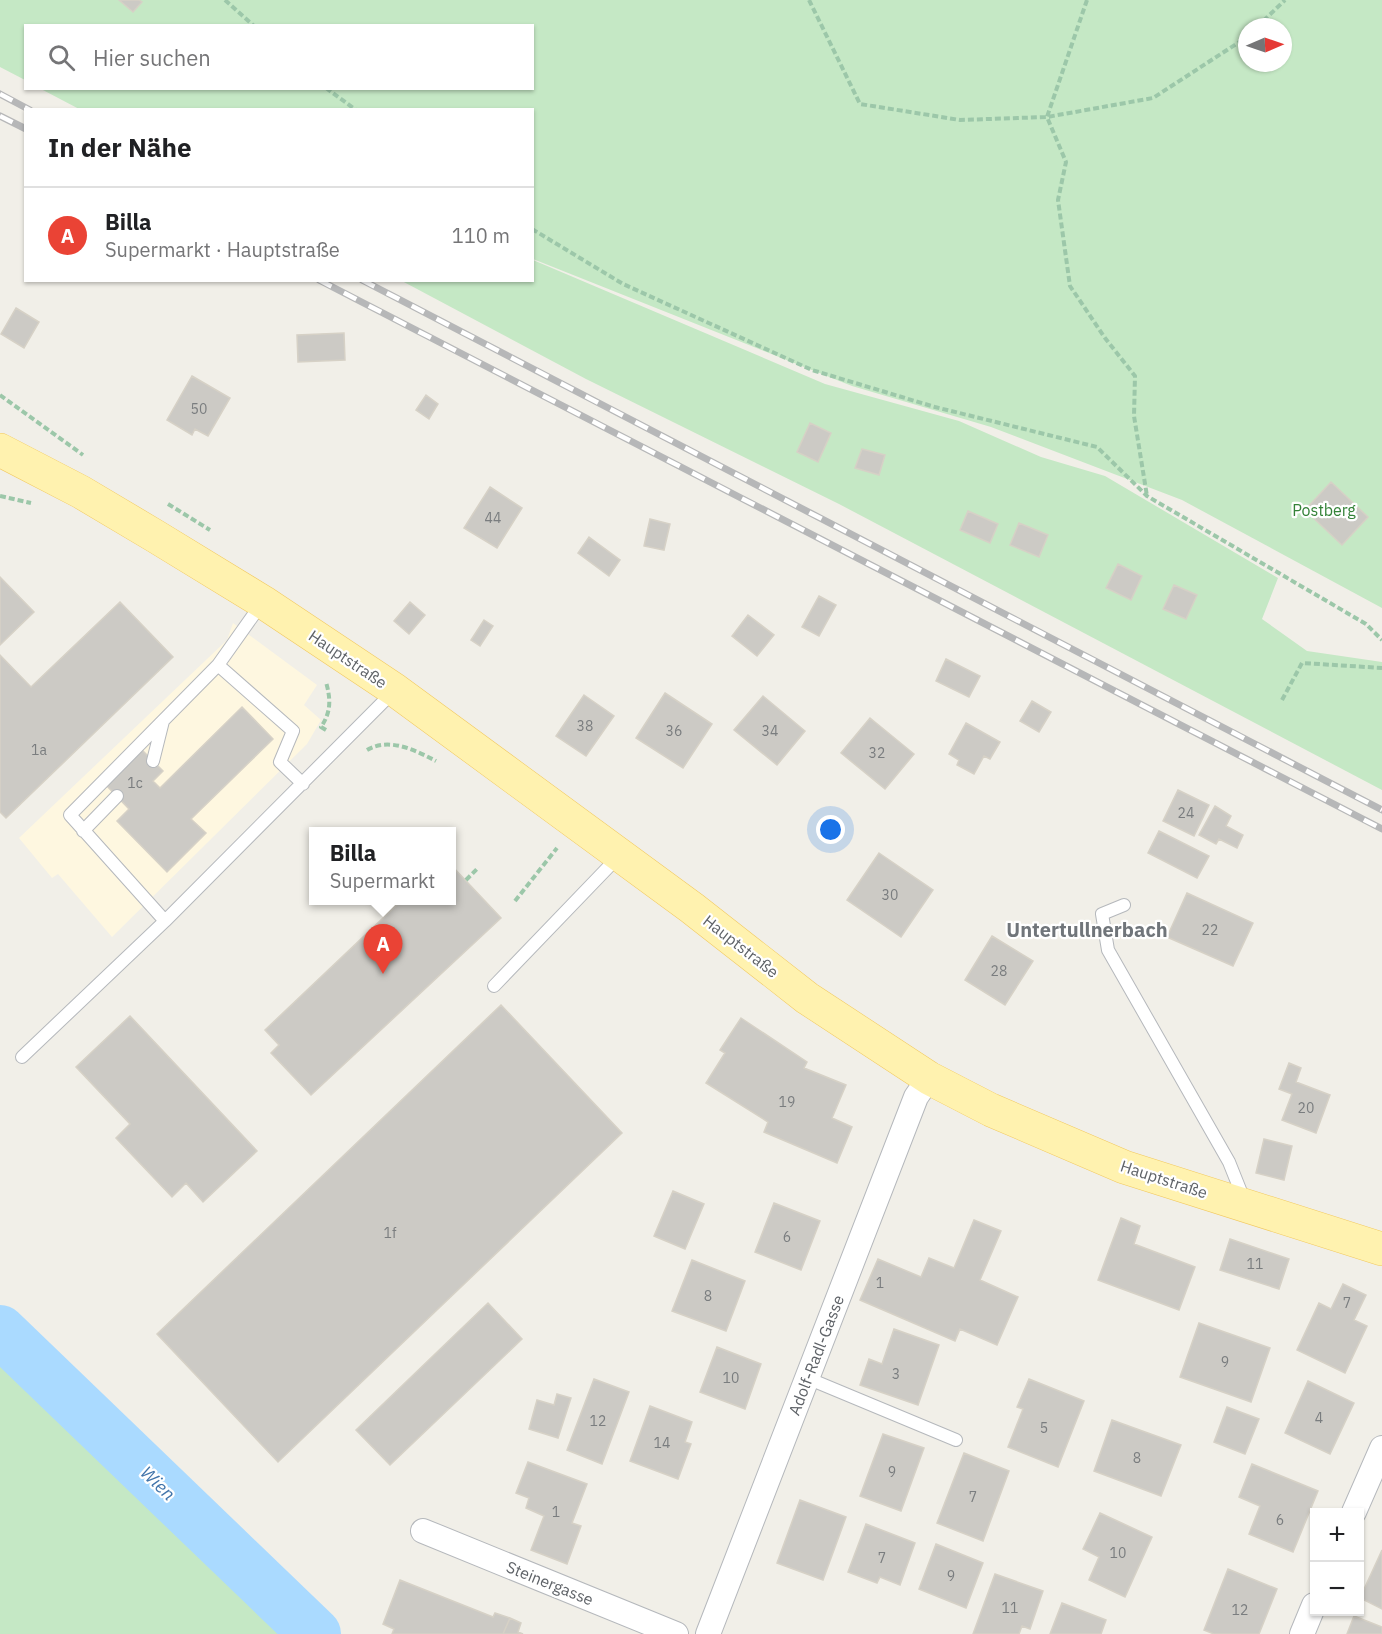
<!DOCTYPE html>
<html lang="de">
<meta charset="utf-8">
<style>
:root{--surface:#fff;--page:#f2f2f2;--text:#202124;--muted:#757577;--line:#e0e0e0;--accent:#ea4335}
body{margin:0;font-family:"IBM Plex Sans",sans-serif;background:var(--page);color:var(--text)}
.controls{position:absolute;right:18px;bottom:18px;display:grid;overflow:hidden;border-radius:0px;box-shadow:0 2px 4px #0004}
.controls button{width:54px;height:54px;display:grid;place-items:center;padding:0;border:0;border-bottom:2px solid var(--line);background:var(--surface);color:var(--text);font:30px sans-serif}
.compass{position:absolute;left:1238px;top:18px;width:54px;height:54px;border-radius:50%;background:var(--surface);box-shadow:0 2px 4px #0004;rotate:88deg}
.you{position:absolute;left:831px;top:830px;width:21px;height:21px;margin:-15px;border:4px solid #fff;border-radius:50%;background:#1a73e8;box-shadow:0 0 0 9px #1a73e833}
.badge{display:grid;place-items:center;width:39px;height:39px;border-radius:50%;background:var(--accent);color:#fff;font-size:20px;font-weight:700}
.pin{position:absolute;translate:-50% -50px;filter:drop-shadow(0 2px 3px #0008)}
.pin::after{content:'';position:absolute;top:32px;width:21px;height:18px;background:inherit;clip-path:polygon(0 0,100% 0,50% 100%)}
.popup{position:absolute;left:309px;top:827px;width:147px;height:78px;box-sizing:border-box;display:grid;place-content:center;border-radius:0px;background:var(--surface);filter:drop-shadow(0 2px 4px #0005);font-size:20px;white-space:nowrap;color:var(--muted)}
.popup b{font-size:22px;color:var(--text)}
.popup::after{content:'';position:absolute;left:50%;top:100%;margin-left:-12px;border:12px solid transparent;border-top-color:var(--surface)}
.list{margin:0;padding:0;list-style:none}
h2{display:flex;justify-content:space-between;align-items:center;height:78px;margin:0;padding:0 24px;font-size:26px}
h2 small{font-size:20px;font-weight:400;color:var(--muted)}
.list li{display:grid;grid-template-columns:39px 1fr auto;gap:18px;align-items:center;box-sizing:border-box;height:96px;padding:0 24px;border-top:2px solid var(--line)}
.list b{display:block;font-size:22px;white-space:nowrap}
.list p{margin:0;font-size:20px;white-space:nowrap;color:var(--muted)}
.list em{font-size:20px;font-style:normal;color:var(--muted)}
.icon{flex:none;width:33px;height:33px;fill:none;stroke:currentColor;stroke-width:2;stroke-linecap:round;stroke-linejoin:round}
.map{position:relative;flex:none;width:1382px;height:1634px;overflow:hidden}
.search{position:absolute;background:var(--surface);box-shadow:0 2px 4px #0004;left:24px;top:24px;width:510px;height:66px;display:flex;align-items:center;gap:15px;box-sizing:border-box;padding:0 21px;border-radius:0px;color:var(--muted);font-size:22px}
.panel{position:absolute;background:var(--surface);box-shadow:0 2px 4px #0004;left:24px;top:108px;width:510px;height:174px;border-radius:0px}
.map>svg:first-child{display:block}
.commercial{fill:#fef7e0}
.green{fill:#c5e8c5;fill-rule:evenodd}
.lines{fill:none;stroke-linecap:round;stroke-linejoin:round}
.river{stroke:#aadaff;stroke-width:52}
.building{fill:#cccac5;stroke:#d6d1c6;stroke-width:1.5}
.lane-casing{stroke:#b5b8bc;stroke-width:14}
.street-casing{stroke:#b5b8bc;stroke-width:26}
.primary-casing{stroke:#f2c960;stroke-width:34}
.path{stroke:#9cc7a9;stroke-width:4;stroke-dasharray:6 3;stroke-linecap:butt}
.lane{stroke:#fff;stroke-width:12}
.street{stroke:#fff;stroke-width:24}
.primary{stroke:#fff2af;stroke-width:33}
.rail-casing{stroke:#b6b7b8;stroke-width:7}
.rail{stroke:#fff;stroke-width:4.5;stroke-dasharray:14;stroke-linecap:butt}
.labels{text-anchor:middle;dominant-baseline:central;stroke-width:4.5;stroke-linejoin:round;paint-order:stroke}
.number-label{font-size:14px;fill:#7a7d7f}
.park-label{font-size:16px;fill:#348238;stroke:#fff}
.street-label{font-size:16px;fill:#5f6368;stroke:#fff}
.water-label{font-size:18px;font-style:italic;fill:#4174aa;stroke:#fff}
.quarter-label{font-size:20px;font-weight:bold;fill:#70757a;stroke:#fff}
</style>
<div class="map">
<svg width="1382" height="1634" viewBox="0 0 1382 1634">
<rect width="100%" height="100%" fill="#f1efe8"/>
<!-- commercial -->
<path class="commercial" d="M 233,623 L 317,685 L 304,705 L 321,720 L 307,744 L 112,937 L 58,874 L 52,878 L 19,838 L 227,640 Z"/>
<!-- green -->
<path class="green" d="M 0,0 L 1382,0 L 1382,608 L 1182,500 L 991,427 L 852,386 L 533,259 L 532,110 L 81,110 L 41,89 L 532,88 L 532,26 L 26,26 L 25,80 L 0,67 ZM 1247,27 L 1283,27 L 1283,63 L 1247,63 Z
M 533,260 L 825,384 L 959,421 L 1041,457 L 1105,476 L 1278,578 L 1262,619 L 1307,651 L 1382,662 L 1382,790 L 839,504 L 586,379 L 402,281 L 532,280 Z
M 0,1363 L 281,1634 L 0,1634 Z"/>
<g class="lines">
<!-- river -->
<path class="river" d="M 0,1331 L 315,1634"/>
</g>
<!-- building -->
<path class="building" d="M 119,0 L 139,0 L 142,2 L 133,12 Z
M 16,308 L 39,322 L 24,348 L 1,334 Z
M 344,333 L 345,360 L 298,362 L 297,335 Z
M 192,376 L 230,398 L 208,436 L 195,429 L 192,435 L 167,420 Z
M 426,395 L 438,404 L 429,419 L 416,410 Z
M 810,423 L 831,433 L 818,462 L 797,452 Z
M 862,449 L 885,455 L 879,475 L 855,468 Z
M 1331,482 L 1368,517 L 1342,545 L 1305,510 Z
M 490,487 L 522,508 L 497,548 L 464,528 Z
M 968,511 L 998,524 L 990,543 L 960,530 Z
M 650,519 L 670,524 L 664,550 L 644,546 Z
M 1019,523 L 1048,535 L 1039,557 L 1010,545 Z
M 589,537 L 620,560 L 609,576 L 578,553 Z
M 1118,564 L 1142,576 L 1131,600 L 1106,588 Z
M 0,577 L 34,612 L 0,645 Z
M 1174,585 L 1197,595 L 1186,619 L 1163,609 Z
M 819,596 L 836,605 L 819,636 L 802,627 Z
M 120,602 L 173,657 L 6,818 L 0,812 L 0,655 L 31,687 Z
M 410,602 L 425,615 L 409,634 L 394,621 Z
M 748,615 L 774,635 L 757,656 L 732,636 Z
M 484,620 L 493,626 L 480,646 L 471,640 Z
M 946,659 L 980,676 L 969,697 L 936,681 Z
M 665,693 L 712,724 L 683,768 L 636,738 Z
M 584,695 L 614,716 L 586,756 L 556,736 Z
M 763,696 L 805,731 L 777,765 L 734,730 Z
M 1032,701 L 1051,712 L 1039,732 L 1020,721 Z
M 242,707 L 273,739 L 191,819 L 206,833 L 167,872 L 117,821 L 129,809 L 106,785 L 142,750 L 163,771 L 153,781 L 160,788 Z
M 870,718 L 914,754 L 885,789 L 841,753 Z
M 966,723 L 1000,742 L 990,759 L 984,756 L 974,774 L 957,765 L 959,760 L 949,754 Z
M 1178,790 L 1209,805 L 1194,836 L 1163,821 Z
M 1215,806 L 1231,816 L 1226,826 L 1243,835 L 1237,848 L 1219,839 L 1216,844 L 1199,835 Z
M 1159,831 L 1209,856 L 1197,878 L 1148,853 Z
M 879,853 L 933,890 L 901,937 L 847,900 Z
M 452,866 L 501,918 L 311,1095 L 271,1053 L 279,1045 L 265,1030 L 402,900 L 452,900 Z
M 1187,893 L 1253,923 L 1233,966 L 1167,937 Z
M 992,936 L 1033,961 L 1005,1005 L 965,980 Z
M 501,1005 L 622,1133 L 278,1462 L 157,1334 Z
M 130,1016 L 257,1151 L 203,1202 L 186,1183 L 172,1197 L 116,1138 L 130,1124 L 76,1067 Z
M 741,1018 L 807,1062 L 804,1068 L 846,1085 L 832,1118 L 852,1127 L 837,1163 L 764,1132 L 768,1122 L 706,1083 L 725,1053 L 720,1050 Z
M 1289,1063 L 1301,1068 L 1296,1082 L 1330,1095 L 1316,1133 L 1282,1120 L 1292,1094 L 1279,1089 Z
M 1264,1139 L 1292,1146 L 1284,1180 L 1256,1173 Z
M 673,1191 L 704,1204 L 685,1249 L 654,1236 Z
M 774,1203 L 820,1221 L 801,1270 L 755,1252 Z
M 1121,1218 L 1140,1226 L 1134,1244 L 1195,1267 L 1179,1310 L 1098,1280 Z
M 974,1220 L 1001,1231 L 980,1280 L 1018,1297 L 997,1345 L 960,1329 L 955,1341 L 860,1300 L 878,1259 L 921,1277 L 929,1258 L 954,1268 Z
M 1230,1239 L 1289,1259 L 1279,1289 L 1220,1270 Z
M 692,1260 L 745,1281 L 726,1331 L 672,1311 Z
M 1343,1284 L 1366,1295 L 1354,1320 L 1367,1326 L 1345,1373 L 1297,1350 L 1319,1303 L 1331,1309 Z
M 488,1303 L 522,1339 L 390,1465 L 356,1430 Z
M 1199,1323 L 1270,1348 L 1251,1402 L 1180,1377 Z
M 894,1329 L 939,1345 L 918,1405 L 860,1385 L 869,1359 L 882,1364 Z
M 717,1347 L 761,1364 L 745,1409 L 700,1392 Z
M 594,1379 L 629,1392 L 602,1464 L 567,1450 Z
M 1029,1379 L 1084,1401 L 1058,1467 L 1008,1447 L 1023,1409 L 1017,1407 Z
M 1308,1381 L 1354,1403 L 1330,1454 L 1285,1433 Z
M 557,1394 L 571,1398 L 558,1438 L 529,1429 L 537,1400 L 554,1405 Z
M 650,1406 L 692,1422 L 685,1442 L 691,1444 L 678,1479 L 630,1461 Z
M 1227,1407 L 1259,1419 L 1245,1454 L 1214,1442 Z
M 1112,1420 L 1181,1445 L 1161,1496 L 1094,1471 Z
M 883,1434 L 924,1448 L 901,1511 L 860,1496 Z
M 964,1453 L 1009,1471 L 983,1541 L 937,1523 Z
M 528,1462 L 587,1484 L 572,1523 L 581,1526 L 567,1564 L 531,1550 L 544,1516 L 526,1508 L 529,1498 L 516,1493 Z
M 1252,1464 L 1318,1491 L 1293,1552 L 1249,1534 L 1260,1506 L 1239,1497 Z
M 800,1500 L 846,1517 L 823,1580 L 777,1563 Z
M 1100,1513 L 1152,1537 L 1125,1597 L 1089,1580 L 1099,1557 L 1083,1549 Z
M 866,1524 L 915,1543 L 900,1585 L 880,1577 L 877,1583 L 848,1572 Z
M 936,1544 L 983,1563 L 966,1608 L 919,1589 Z
M 1382,1550 L 1382,1609 L 1360,1598 Z
M 1228,1569 L 1277,1589 L 1259,1634 L 1214,1634 L 1204,1630 Z
M 995,1574 L 1043,1591 L 1030,1629 L 1022,1626 L 1019,1634 L 973,1634 Z
M 400,1580 L 493,1617 L 495,1613 L 510,1618 L 503,1634 L 392,1634 L 394,1629 L 383,1624 Z
M 1062,1603 L 1106,1620 L 1101,1634 L 1050,1634 Z
M 1354,1616 L 1382,1627 L 1382,1634 L 1347,1634 Z
M 510,1618 L 521,1623 L 518,1632 L 523,1634 L 503,1634 Z"/>
<g class="lines">
<!-- lane casing -->
<g class="lane-casing">
<path id="lane" d="M 218,665 L 293,731 L 280,762 L 303,784
M 153,761 L 163,721
M 83,831 L 117,796
M 1124,905 L 1102,914 L 1108,950 L 1229,1162 L 1245,1202
M 165,921 L 70,815 L 218,665 L 262,603
M 494,986 L 619,856
M 22,1057 L 165,921 L 394,691
M 807,1378 L 956,1440"/>
</g>
<!-- street casing -->
<g class="street-casing">
<path id="street" d="M 1354,1512 L 1382,1448
M 423,1531 L 676,1634
M 708,1634 L 916,1097 L 929,1078
M 1302,1634 L 1314,1605"/>
</g>
<!-- primary casing -->
<g class="primary-casing">
<path id="primary" d="M 0,450 L 81,492 L 155,536 L 263,602 L 395,690 L 692,908 L 807,998 L 929,1078 L 991,1110 L 1124,1167 L 1382,1249"/>
</g>
<!-- path -->
<path class="path" d="M 225,0 L 254,26
M 809,0 L 860,104 L 960,120 L 1047,117 L 1153,98 L 1247,37
M 1087,0 L 1047,117 L 1066,162 L 1058,200 L 1070,286 L 1105,338 L 1135,376 L 1134,416 L 1147,496
M 1257,27 L 1285,0
M 326,88 L 356,110
M 532,229 L 623,284 L 812,370 L 935,407 L 1097,447 L 1147,496 L 1366,624 L 1382,640
M 0,395 L 83,455
M 0,496 L 31,503
M 168,504 L 210,530
M 1282,700 L 1302,663 L 1382,668
M 326,730 L 321,727 C 331,712 331,700 326,682
M 367,750 C 389,737 415,750 436,761
M 466,880 L 478,868
M 515,901 L 557,848"/>
<!-- lane -->
<use href="#lane" class="lane"/>
<!-- street -->
<use href="#street" class="street"/>
<!-- primary -->
<use href="#primary" class="primary"/>
<!-- rail casing -->
<g class="rail-casing">
<path id="rail" d="M 0,94 L 30,110
M 0,116 L 26,129
M 319,280 L 1382,829
M 362,280 L 1382,810"/>
</g>
<!-- rail -->
<use href="#rail" class="rail"/>
</g>
<g class="labels">
<!-- number labels -->
<g class="number-label">
<text x="199" y="409">50</text>
<text x="493" y="518">44</text>
<text x="585" y="726">38</text>
<text x="674" y="731">36</text>
<text x="770" y="731">34</text>
<text x="39" y="750">1a</text>
<text x="877" y="753">32</text>
<text x="135" y="783">1c</text>
<text x="1186" y="813">24</text>
<text x="890" y="895">30</text>
<text x="1210" y="930">22</text>
<text x="999" y="971">28</text>
<text x="787" y="1102">19</text>
<text x="1306" y="1108">20</text>
<text x="390" y="1233">1f</text>
<text x="787" y="1237">6</text>
<text x="1255" y="1264">11</text>
<text x="880" y="1283">1</text>
<text x="708" y="1296">8</text>
<text x="1347" y="1303">7</text>
<text x="1225" y="1362">9</text>
<text x="896" y="1374">3</text>
<text x="731" y="1378">10</text>
<text x="1319" y="1418">4</text>
<text x="598" y="1421">12</text>
<text x="1044" y="1428">5</text>
<text x="662" y="1443">14</text>
<text x="1137" y="1458">8</text>
<text x="892" y="1472">9</text>
<text x="973" y="1497">7</text>
<text x="556" y="1512">1</text>
<text x="1280" y="1520">6</text>
<text x="1118" y="1553">10</text>
<text x="882" y="1558">7</text>
<text x="951" y="1576">9</text>
<text x="1010" y="1608">11</text>
<text x="1240" y="1610">12</text>
</g>
<!-- park labels -->
<g class="park-label">
<text x="1324" y="510">Postberg</text>
</g>
<!-- street labels -->
<g class="street-label">
<text transform="translate(348 659) rotate(34)">Hauptstraße</text>
<text transform="translate(741 946) rotate(38)">Hauptstraße</text>
<text transform="translate(1164 1179) rotate(18)">Hauptstraße</text>
<text transform="translate(816 1355) rotate(-69)">Adolf-Radl-Gasse</text>
<text transform="translate(550 1583) rotate(22)">Steinergasse</text>
</g>
<!-- water labels -->
<g class="water-label">
<text transform="translate(158 1483) rotate(44)">Wien</text>
</g>
<!-- quarter labels -->
<g class="quarter-label">
<text x="1087" y="929">Untertullnerbach</text>
</g>
</g>
</svg>
<div class="controls">
<button>+</button>
<button>−</button>
</div>
<svg class="compass" viewBox="-18 -18 36 36"><path d="M0-13l5 13h-10z" fill="#e53935"/><path d="M0 13l5-13h-10z" fill="#757577"/></svg>
<div class="you"></div>
<div class="pin badge" style="left:383px;top:974px">A</div>
<div class="popup"><b>Billa</b>Supermarkt</div>
<div class="search"><svg class="icon" aria-label="search" viewBox="0 0 24 24"><circle cx="10" cy="10" r="6"/><path d="M15 15l6 6"/></svg>Hier suchen</div>
<section class="panel">
<h2>In der Nähe<small></small></h2>
<ul class="list">
<li><span class="badge">A</span><div><b>Billa</b><p>Supermarkt · Hauptstraße</p></div><em>110 m</em></li>
</ul>
</section>
</div>
